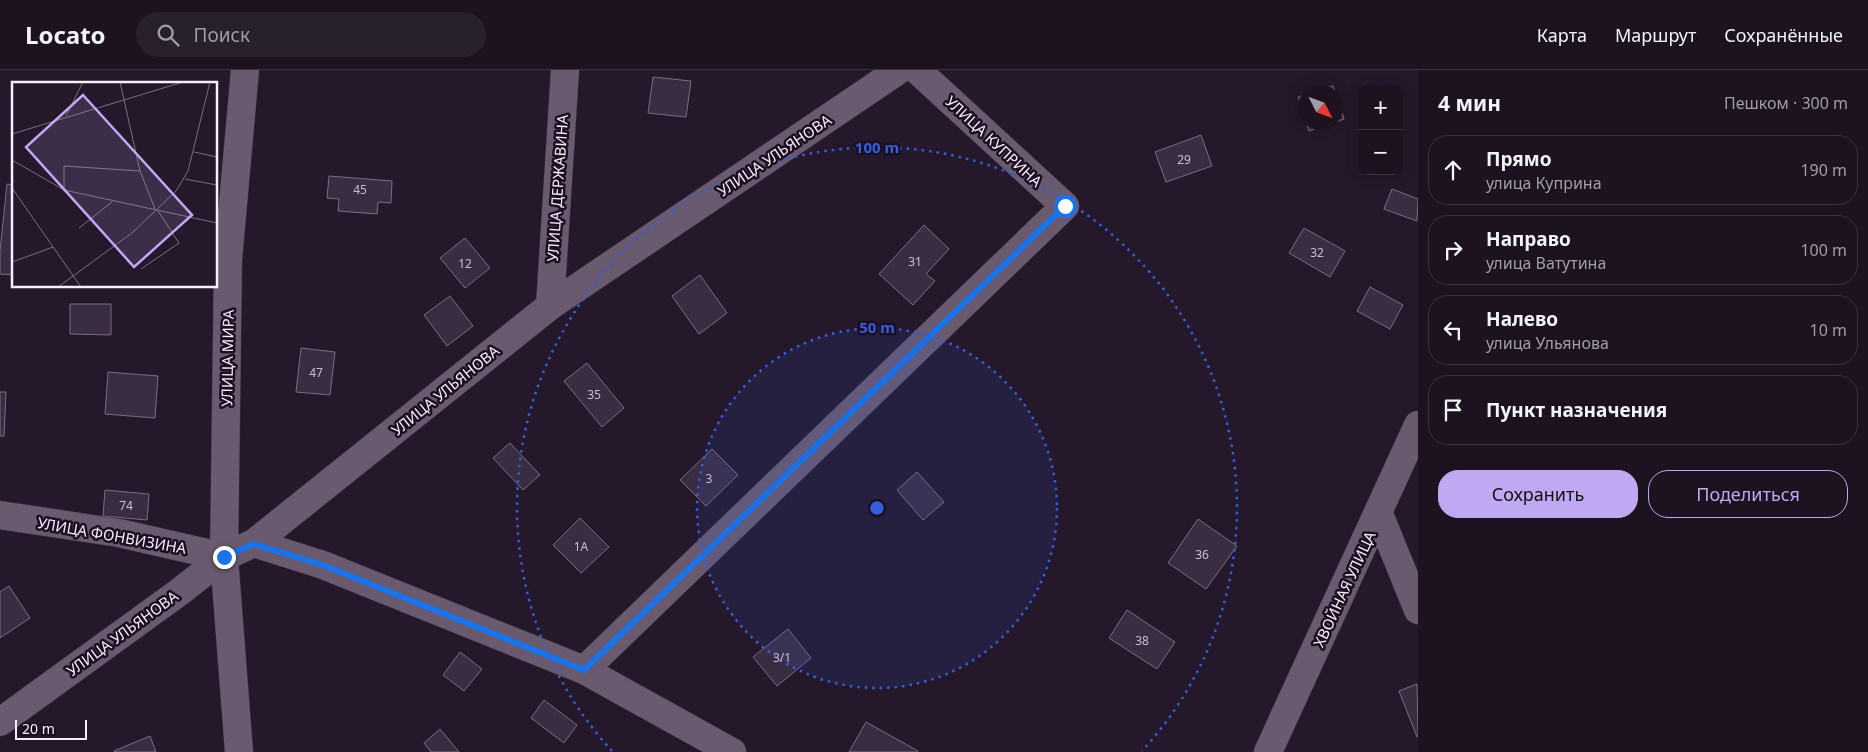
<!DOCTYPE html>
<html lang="ru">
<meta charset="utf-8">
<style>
:root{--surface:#1c1220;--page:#29202d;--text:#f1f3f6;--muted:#a09ea5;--line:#3a323e;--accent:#c1a8f3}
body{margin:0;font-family:"Noto Sans",sans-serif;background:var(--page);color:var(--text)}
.controls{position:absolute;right:15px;top:15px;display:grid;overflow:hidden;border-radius:10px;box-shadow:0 2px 12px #0003}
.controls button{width:45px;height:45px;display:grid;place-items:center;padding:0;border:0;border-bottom:1px solid var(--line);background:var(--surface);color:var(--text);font:25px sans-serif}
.compass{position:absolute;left:1298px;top:15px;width:45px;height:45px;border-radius:50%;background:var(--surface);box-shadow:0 2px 12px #0003;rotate:132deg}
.scale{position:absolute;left:15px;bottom:12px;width:72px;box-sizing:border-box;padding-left:5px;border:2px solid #f7eefb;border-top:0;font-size:14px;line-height:18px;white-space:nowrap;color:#f7eefb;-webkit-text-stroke:4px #1c0f21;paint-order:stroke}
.stop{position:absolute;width:15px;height:15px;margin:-11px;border:4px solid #1a73e8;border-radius:50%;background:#fff}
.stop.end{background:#1a73e8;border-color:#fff;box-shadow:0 1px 5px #0008}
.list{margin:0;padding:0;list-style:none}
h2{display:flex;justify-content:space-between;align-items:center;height:65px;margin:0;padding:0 20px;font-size:21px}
h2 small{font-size:16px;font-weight:400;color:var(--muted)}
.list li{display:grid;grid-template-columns:32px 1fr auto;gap:15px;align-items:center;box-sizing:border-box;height:70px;margin:0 10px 10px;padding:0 10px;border:1px solid var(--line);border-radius:20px}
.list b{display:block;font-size:19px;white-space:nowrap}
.list p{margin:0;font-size:16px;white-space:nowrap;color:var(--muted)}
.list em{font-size:16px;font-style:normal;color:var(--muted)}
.actions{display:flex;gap:10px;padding:15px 20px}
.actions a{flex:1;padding:11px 0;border:1px solid var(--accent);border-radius:20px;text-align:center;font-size:18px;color:var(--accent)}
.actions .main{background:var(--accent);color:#111}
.icon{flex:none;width:28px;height:28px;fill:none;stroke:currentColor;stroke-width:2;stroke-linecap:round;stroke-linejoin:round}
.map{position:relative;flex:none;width:1418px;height:682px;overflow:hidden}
header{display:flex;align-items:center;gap:30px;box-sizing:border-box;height:70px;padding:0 25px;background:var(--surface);border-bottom:1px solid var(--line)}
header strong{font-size:24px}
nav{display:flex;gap:28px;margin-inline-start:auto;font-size:18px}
.search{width:350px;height:45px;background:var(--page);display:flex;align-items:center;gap:12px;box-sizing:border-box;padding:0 18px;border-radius:28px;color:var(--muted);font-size:19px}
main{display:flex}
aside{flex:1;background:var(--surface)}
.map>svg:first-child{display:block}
.building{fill:#3b2d41;stroke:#7c6c83}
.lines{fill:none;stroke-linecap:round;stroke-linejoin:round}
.minor-casing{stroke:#3d3341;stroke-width:29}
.minor{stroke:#695a70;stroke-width:28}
.route{stroke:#1a73e8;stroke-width:6}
.ring{fill:none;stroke:#335edc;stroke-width:2.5;stroke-dasharray:2.5 5}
.labels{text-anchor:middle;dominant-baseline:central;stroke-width:5;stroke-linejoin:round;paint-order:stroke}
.number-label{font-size:12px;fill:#c8becc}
.street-label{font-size:15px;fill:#f7eefb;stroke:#1c0f21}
.inset-road{fill:none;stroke:#796e7e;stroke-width:1}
.view{fill:#c1a8f3;fill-opacity:0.15;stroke:#c1a8f3;stroke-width:2.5}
.inset-edge{fill:none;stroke:#f7eefb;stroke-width:2.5}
.centre{fill:#335edc;stroke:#1c0f21;stroke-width:2.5}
.ring-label{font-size:15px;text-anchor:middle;font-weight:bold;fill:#335edc;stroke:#1c0f21;stroke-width:5;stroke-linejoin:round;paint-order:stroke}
</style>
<header>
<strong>Locato</strong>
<div class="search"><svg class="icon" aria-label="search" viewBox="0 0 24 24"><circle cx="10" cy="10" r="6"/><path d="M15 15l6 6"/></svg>Поиск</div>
<nav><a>Карта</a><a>Маршрут</a><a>Сохранённые</a></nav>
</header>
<main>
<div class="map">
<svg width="1418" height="682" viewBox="0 0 1418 682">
<rect width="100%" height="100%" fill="#25182b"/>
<!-- building -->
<path class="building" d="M 653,7 L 691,11 L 686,47 L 648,43 Z
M 1333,16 L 1335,22 L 1312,22 Z
M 1336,24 L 1344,49 L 1336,52 Z
M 1306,25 L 1306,50 L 1298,27 Z
M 1306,52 L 1333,52 L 1309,61 Z
M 1201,65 L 1212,96 L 1166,112 L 1155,82 Z
M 329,106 L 392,111 L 391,133 L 378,132 L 377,144 L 338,141 L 339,129 L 327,128 Z
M 7,114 L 14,115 L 14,205 L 0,204 L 0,181 Z
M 1392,119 L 1418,129 L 1417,151 L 1384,139 Z
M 924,155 L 949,179 L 926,204 L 935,211 L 913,235 L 879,204 Z
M 1304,158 L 1345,181 L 1330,207 L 1289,183 Z
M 465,168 L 490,198 L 465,218 L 440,188 Z
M 700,205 L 727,243 L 699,264 L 672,226 Z
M 1370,217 L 1403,235 L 1390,259 L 1357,241 Z
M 450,226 L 473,256 L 447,276 L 424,245 Z
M 70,234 L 111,234 L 111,265 L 70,264 Z
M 301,278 L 335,282 L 330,325 L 296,322 Z
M 587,293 L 624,338 L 602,357 L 564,311 Z
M 108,302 L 158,306 L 155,348 L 105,344 Z
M 0,322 L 6,322 L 4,366 L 0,366 Z
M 510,373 L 540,405 L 523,420 L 493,388 Z
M 712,379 L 738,405 L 706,436 L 680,410 Z
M 917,402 L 944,432 L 923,450 L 897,420 Z
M 105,420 L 149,424 L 147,450 L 103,446 Z
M 580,448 L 609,477 L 581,503 L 553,475 Z
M 1198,449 L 1237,476 L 1206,519 L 1168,493 Z
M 9,516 L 30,548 L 0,568 L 0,522 Z
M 1127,540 L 1175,572 L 1157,599 L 1109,568 Z
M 788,559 L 811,588 L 777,616 L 753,587 Z
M 460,582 L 482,599 L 464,621 L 443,605 Z
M 1417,614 L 1418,666 L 1417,667 L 1399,621 Z
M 544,630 L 577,655 L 564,673 L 531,648 Z
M 866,652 L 918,681 L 917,682 L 849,682 Z
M 440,659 L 459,682 L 431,682 L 424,673 Z
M 150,666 L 156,682 L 115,682 L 114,681 Z"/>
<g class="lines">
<!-- minor casing -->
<g class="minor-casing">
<path id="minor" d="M 550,236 L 565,0
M 1379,444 L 1418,540
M 0,445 L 119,463 L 224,487
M 254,473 L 323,495 L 584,600 L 732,682
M 584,600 L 1065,136 L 917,0
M 0,652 L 178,523 L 224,487 L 254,473 L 550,236 L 899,0
M 239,682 L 224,487 L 228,190 L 245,0
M 1268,682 L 1418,355"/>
</g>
<!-- minor -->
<use href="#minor" class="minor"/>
</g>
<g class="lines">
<!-- route -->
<path class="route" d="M 224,487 L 254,474 L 323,495 L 584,600 L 1065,136"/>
</g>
<!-- distance rings -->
<circle cx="877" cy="438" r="180" fill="#335edc" fill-opacity=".12"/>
<g class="ring">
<circle cx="877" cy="438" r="180"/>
<path d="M612 681A360 360 0 1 1 1142 681"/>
</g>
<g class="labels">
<!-- number labels -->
<g class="number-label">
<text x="1184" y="89">29</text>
<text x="360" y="119">45</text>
<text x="1317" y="182">32</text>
<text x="915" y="191">31</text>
<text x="465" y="193">12</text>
<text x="316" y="302">47</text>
<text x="594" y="324">35</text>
<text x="709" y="408">3</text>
<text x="126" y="435">74</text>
<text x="581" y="476">1А</text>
<text x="1202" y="484">36</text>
<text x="1142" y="570">38</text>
<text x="782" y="587">3/1</text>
</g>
<!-- street labels -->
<g class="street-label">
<text transform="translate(994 71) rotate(43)">УЛИЦА КУПРИНА</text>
<text transform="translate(774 85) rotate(-34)">УЛИЦА УЛЬЯНОВА</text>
<text transform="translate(557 118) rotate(-86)">УЛИЦА ДЕРЖАВИНА</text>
<text transform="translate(227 288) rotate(-89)">УЛИЦА МИРА</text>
<text transform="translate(445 320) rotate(-39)">УЛИЦА УЛЬЯНОВА</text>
<text transform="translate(112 465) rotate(10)">УЛИЦА ФОНВИЗИНА</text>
<text transform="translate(1344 519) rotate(-65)">ХВОЙНАЯ УЛИЦА</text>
<text transform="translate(122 563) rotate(-36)">УЛИЦА УЛЬЯНОВА</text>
</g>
</g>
<!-- overview -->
<g transform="translate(12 12)">
<rect width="205" height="205" fill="#25182b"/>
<path class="inset-road" d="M 108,0 L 128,89 L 143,127M 54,34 L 71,0M 0,52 L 171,0M 182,70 L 205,75M 0,78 L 52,108 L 205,141M 173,97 L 205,103M 0,106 L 69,205M 52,108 L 52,84 L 128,89M 67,146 L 100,120M 0,180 L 41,165M 129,187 L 167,161 L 146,129M 46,205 L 120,151 L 164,109 L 176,89 L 198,0"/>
<path class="view" d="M 71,13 L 180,133 L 122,185 L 14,65 Z"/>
<rect width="205" height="205" class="inset-edge"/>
</g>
<circle cx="877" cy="438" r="8" class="centre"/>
<g class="ring-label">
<text x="877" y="83">100 m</text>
<text x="877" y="263">50 m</text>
</g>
</svg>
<div class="controls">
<button>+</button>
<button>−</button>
</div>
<svg class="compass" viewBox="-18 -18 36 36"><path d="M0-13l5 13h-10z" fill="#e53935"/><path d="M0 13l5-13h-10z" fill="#a09ea5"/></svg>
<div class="scale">20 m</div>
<div class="stop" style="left:1065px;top:136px"></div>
<div class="stop end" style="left:224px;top:487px"></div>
</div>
<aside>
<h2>4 мин<small>Пешком · 300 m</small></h2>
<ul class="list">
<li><svg class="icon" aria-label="ahead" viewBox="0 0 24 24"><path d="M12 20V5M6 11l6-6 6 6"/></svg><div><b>Прямо</b><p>улица Куприна</p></div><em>190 m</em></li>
<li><svg class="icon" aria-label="right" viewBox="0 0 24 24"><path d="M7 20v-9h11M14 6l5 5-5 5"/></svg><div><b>Направо</b><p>улица Ватутина</p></div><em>100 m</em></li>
<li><svg class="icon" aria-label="left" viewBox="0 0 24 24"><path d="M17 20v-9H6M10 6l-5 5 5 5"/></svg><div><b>Налево</b><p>улица Ульянова</p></div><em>10 m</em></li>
<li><svg class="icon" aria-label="arrive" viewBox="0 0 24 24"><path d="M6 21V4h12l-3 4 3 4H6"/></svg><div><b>Пункт назначения</b></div></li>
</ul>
<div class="actions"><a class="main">Сохранить</a><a>Поделиться</a></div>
</aside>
</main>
